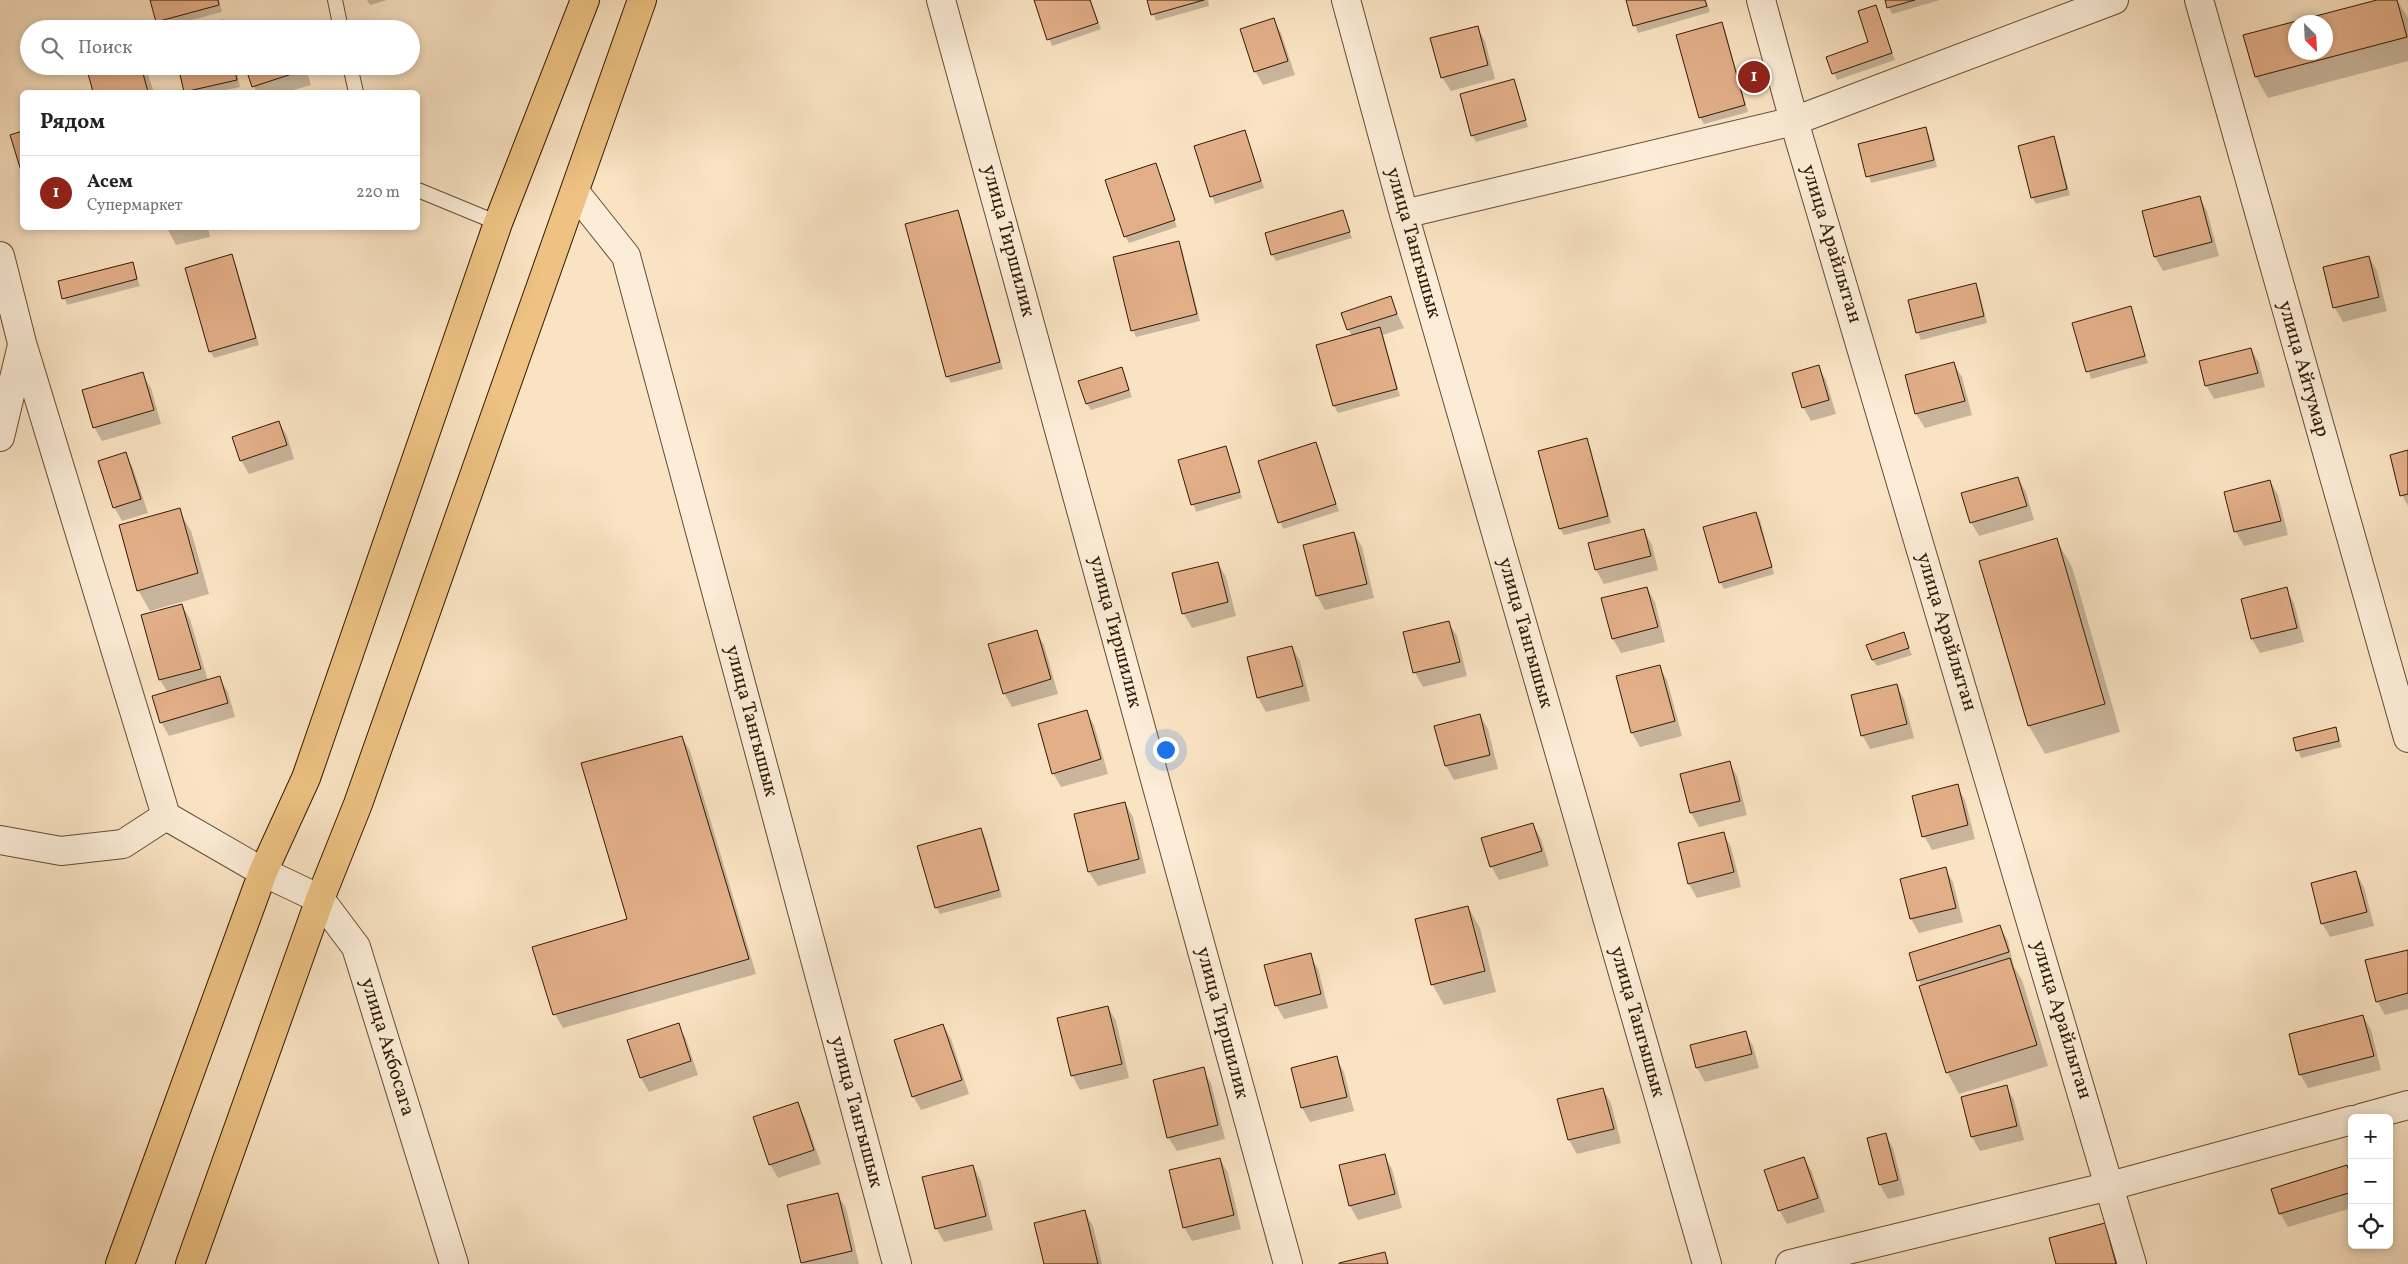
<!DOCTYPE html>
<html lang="ru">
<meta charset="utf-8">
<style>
:root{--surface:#fff;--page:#f6f6f6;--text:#222;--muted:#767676;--line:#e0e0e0;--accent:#8f2418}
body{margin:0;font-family:Vollkorn,serif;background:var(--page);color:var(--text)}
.controls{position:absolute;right:15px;bottom:15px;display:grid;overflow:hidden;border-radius:8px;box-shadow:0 2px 8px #0003}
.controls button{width:45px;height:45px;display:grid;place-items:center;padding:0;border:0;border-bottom:1px solid var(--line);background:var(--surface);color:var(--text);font:25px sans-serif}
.compass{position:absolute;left:2288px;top:15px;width:45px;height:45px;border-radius:50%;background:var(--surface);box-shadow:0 2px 8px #0003;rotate:156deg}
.you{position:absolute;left:1165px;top:749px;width:18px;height:18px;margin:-12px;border:4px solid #fff;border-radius:50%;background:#1a73e8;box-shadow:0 0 0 8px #1a73e833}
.badge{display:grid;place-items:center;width:32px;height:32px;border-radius:50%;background:var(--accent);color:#fff;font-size:16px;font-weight:700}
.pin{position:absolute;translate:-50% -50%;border:2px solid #fff;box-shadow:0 1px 5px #0006}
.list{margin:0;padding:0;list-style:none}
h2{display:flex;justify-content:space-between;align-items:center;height:65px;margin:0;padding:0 20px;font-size:21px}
h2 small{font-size:16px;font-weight:400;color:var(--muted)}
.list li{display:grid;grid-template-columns:32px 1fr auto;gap:15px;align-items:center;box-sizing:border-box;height:75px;padding:0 20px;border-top:1px solid var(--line)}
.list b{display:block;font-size:19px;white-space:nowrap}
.list p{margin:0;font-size:16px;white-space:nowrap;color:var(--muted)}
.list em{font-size:16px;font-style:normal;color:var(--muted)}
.icon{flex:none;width:28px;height:28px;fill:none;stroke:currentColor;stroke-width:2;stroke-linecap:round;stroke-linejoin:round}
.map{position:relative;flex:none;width:2408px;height:1264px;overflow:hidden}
.search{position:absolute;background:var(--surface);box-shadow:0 2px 8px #0003;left:20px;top:20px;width:400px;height:55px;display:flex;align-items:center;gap:12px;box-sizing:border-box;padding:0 18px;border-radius:28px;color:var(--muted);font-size:19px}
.panel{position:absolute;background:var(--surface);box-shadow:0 2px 8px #0003;left:20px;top:90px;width:400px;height:140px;border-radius:8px}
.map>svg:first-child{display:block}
.shadow{fill:#0003}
.building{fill:#e3af89;stroke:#331a03;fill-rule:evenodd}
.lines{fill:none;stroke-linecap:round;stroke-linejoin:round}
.service-casing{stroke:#654c33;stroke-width:16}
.minor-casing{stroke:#654c33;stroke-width:30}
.trunk-casing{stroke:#331a03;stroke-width:30}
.service{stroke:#fcedd8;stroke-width:14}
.minor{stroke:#fcedd8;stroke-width:28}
.trunk{stroke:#edc282;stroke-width:28}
.labels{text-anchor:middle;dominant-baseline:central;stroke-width:4;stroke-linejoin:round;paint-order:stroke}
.street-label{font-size:20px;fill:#331a03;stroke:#fcedd8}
</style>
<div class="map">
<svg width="2408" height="1264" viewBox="0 0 2408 1264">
<rect width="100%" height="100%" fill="#fae3c3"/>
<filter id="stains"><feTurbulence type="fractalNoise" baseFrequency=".004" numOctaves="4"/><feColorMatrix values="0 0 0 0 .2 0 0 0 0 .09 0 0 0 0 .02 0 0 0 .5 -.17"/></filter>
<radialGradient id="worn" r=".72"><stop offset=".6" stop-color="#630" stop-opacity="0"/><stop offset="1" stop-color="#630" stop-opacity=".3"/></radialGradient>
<!-- shadow -->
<path class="shadow" d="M 151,0 L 219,0 L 222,12 L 161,28 Z
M 367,0 L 387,0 L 370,5 Z
M 1036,0 L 1091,0 L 1101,29 L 1052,46 Z
M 1149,0 L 1208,0 L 1209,6 L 1156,21 Z
M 1627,0 L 1706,0 L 1710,12 L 1638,33 Z
M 1886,0 L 1940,0 L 1892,14 Z
M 2382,0 L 2397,0 L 2408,18 L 2408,61 L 2268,98 L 2256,77 L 2245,36 L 2296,52 L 2326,52 L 2326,22 L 2297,22 Z
M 1875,6 L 1895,60 L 1837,80 L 1828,58 L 1870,43 Z
M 1273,19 L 1281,33 L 1295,75 L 1263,85 L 1255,71 Z
M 1721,24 L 1725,30 L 1748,112 L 1704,124 L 1700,117 Z
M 1477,27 L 1485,41 L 1495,79 L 1451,91 L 1442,77 Z
M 87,66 L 145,66 L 154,92 L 94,92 Z
M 179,66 L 235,66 L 240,87 L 215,92 L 186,92 Z
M 247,66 L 305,66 L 311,85 L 286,92 L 256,92 Z
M 1513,81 L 1528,127 L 1476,142 L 1472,135 Z
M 1925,128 L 1929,135 L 1937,167 L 1871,183 L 1859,145 Z
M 1245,131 L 1264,188 L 1215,204 L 1196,146 Z
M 22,132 L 22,172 L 12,135 Z
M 2053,138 L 2057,145 L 2070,195 L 2036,204 L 2032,197 Z
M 1155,164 L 1177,227 L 1129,243 L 1125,236 Z
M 2199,197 L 2207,211 L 2219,256 L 2163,271 L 2155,257 L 2143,212 Z
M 958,211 L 961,218 L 1003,369 L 951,383 L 947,376 Z
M 1342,212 L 1352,238 L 1276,261 L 1272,254 Z
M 167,228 L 208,228 L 210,237 L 176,245 Z
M 1178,243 L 1182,249 L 1200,321 L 1136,337 L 1133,330 Z
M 232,256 L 235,262 L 259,345 L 214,358 L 210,351 Z
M 2369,257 L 2377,271 L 2387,311 L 2343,322 L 2335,308 L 2324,268 Z
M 132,264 L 140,286 L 67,305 L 59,282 Z
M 1975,284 L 1979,291 L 1987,323 L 1921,340 L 1918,333 L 1909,301 Z
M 1390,298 L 1404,328 L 1383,335 L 1400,396 L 1338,413 L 1334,406 L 1317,346 L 1352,336 L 1348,329 Z
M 2130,308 L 2148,363 L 2091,379 L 2074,323 Z
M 2251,349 L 2259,363 L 2265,387 L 2214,399 L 2206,385 Z
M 1953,363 L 1962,377 L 1972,415 L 1925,428 L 1916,414 L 1906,376 Z
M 1818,366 L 1826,380 L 1836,414 L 1811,421 L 1803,407 Z
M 1122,369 L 1132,397 L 1091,410 L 1087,404 Z
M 142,374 L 151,388 L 161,424 L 102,441 L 94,427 Z
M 279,422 L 287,436 L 294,459 L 249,474 L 241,460 Z
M 1586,439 L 1590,446 L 1611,523 L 1564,535 L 1560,529 Z
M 1315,444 L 1339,511 L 1283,529 L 1260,462 Z
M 1226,447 L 1242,498 L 1196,512 L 1179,461 Z
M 2408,452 L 2408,506 L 2402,495 Z
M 125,454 L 133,468 L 148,513 L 122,521 L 114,507 Z
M 2018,478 L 2026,492 L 2034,520 L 1979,536 L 1971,522 Z
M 2270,481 L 2278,495 L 2288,535 L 2244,546 L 2236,532 L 2226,492 Z
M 179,510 L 191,531 L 209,594 L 150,611 L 138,590 Z
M 1756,513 L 1760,520 L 1774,574 L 1724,589 L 1720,582 Z
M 1644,531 L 1652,545 L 1658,570 L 1604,584 L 1596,570 Z
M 1354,533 L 1362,547 L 1374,598 L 1325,610 L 1317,596 L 1305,545 Z
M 2056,539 L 2072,567 L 2120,732 L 2045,754 L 2029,726 L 1981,561 Z
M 1218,563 L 1226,577 L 1236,616 L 1192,628 L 1184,614 L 1174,574 Z
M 1647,588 L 1655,602 L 1665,642 L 1621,653 L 1613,639 L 1603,599 Z
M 2286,589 L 2294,603 L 2304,642 L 2260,653 L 2252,639 L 2242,600 Z
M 182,605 L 190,619 L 208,681 L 219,678 L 228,692 L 235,717 L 169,736 L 161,722 L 168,693 L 160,680 L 142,616 Z
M 1448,622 L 1457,636 L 1467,676 L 1423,687 L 1415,673 L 1405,633 Z
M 1036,631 L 1044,645 L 1058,694 L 1012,707 L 1004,693 Z
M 1903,634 L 1912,655 L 1877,666 L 1873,660 Z
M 1292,647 L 1300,661 L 1310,701 L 1266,712 L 1258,698 L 1248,658 Z
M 1659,666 L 1667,680 L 1682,736 L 1640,747 L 1632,733 Z
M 1896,685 L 1904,699 L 1914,738 L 1870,749 L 1862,735 Z
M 1086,711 L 1094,725 L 1108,774 L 1061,787 L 1053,773 Z
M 1480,715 L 1488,729 L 1498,769 L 1454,780 L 1446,766 L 1436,726 Z
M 2336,728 L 2342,747 L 2301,758 L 2294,739 Z
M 682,737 L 690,751 L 756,974 L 563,1028 L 555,1014 L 628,920 Z
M 1729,762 L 1737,776 L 1747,815 L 1699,827 L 1691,813 L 1682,774 Z
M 1957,786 L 1965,800 L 1975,839 L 1932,850 L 1924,836 Z
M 1125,803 L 1133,817 L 1146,873 L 1098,886 L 1089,872 Z
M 1533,825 L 1541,839 L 1549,866 L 1499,880 L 1491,866 Z
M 981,830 L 985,837 L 1002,897 L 940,914 L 936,907 Z
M 1723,833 L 1731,847 L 1741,887 L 1697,898 L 1689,884 Z
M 1945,868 L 1953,882 L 1963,922 L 1919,933 L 1911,919 L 1901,879 Z
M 2356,873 L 2364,887 L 2374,926 L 2330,937 L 2322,923 Z
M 1468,907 L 1480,928 L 1496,992 L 1444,1005 L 1432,984 Z
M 2000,927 L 2008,941 L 2014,967 L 2022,980 L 2048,1066 L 1959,1094 L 1947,1072 L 1919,980 Z
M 2408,951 L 2408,1009 L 2385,1015 L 2377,1001 Z
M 1310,955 L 1318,969 L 1328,1008 L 1284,1019 L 1276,1005 Z
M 1108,1007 L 1116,1021 L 1129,1078 L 1080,1090 L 1072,1075 Z
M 2363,1016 L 2371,1030 L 2381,1070 L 2308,1088 L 2300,1074 Z
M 678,1025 L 686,1039 L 698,1075 L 649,1092 L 641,1078 Z
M 943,1025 L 951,1039 L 969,1094 L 921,1110 L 913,1096 Z
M 1745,1032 L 1753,1046 L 1759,1068 L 1705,1082 L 1697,1068 L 1692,1046 Z
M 1336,1058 L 1344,1072 L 1354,1111 L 1310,1122 L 1302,1108 L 1292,1069 Z
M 1203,1069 L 1211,1083 L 1225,1139 L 1177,1151 L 1168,1137 Z
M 2006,1086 L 2014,1100 L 2024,1140 L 1980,1151 L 1972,1137 L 1962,1097 Z
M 1603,1089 L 1611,1103 L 1621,1143 L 1577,1154 L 1569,1140 Z
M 797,1104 L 805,1118 L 821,1164 L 778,1178 L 770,1164 Z
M 1885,1134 L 1893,1148 L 1905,1195 L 1888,1199 L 1880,1185 L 1868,1139 Z
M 1384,1155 L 1392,1169 L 1402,1208 L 1358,1220 L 1350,1206 L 1340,1166 Z
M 1804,1158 L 1812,1172 L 1825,1212 L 1787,1224 L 1779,1210 Z
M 1220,1159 L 1228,1173 L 1241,1229 L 1192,1241 L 1184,1227 Z
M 973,1166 L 981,1181 L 993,1230 L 944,1242 L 936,1228 Z
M 2346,1167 L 2352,1176 L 2352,1208 L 2288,1227 L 2280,1213 Z
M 837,1194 L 846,1208 L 859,1264 L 803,1264 Z
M 1085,1212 L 1093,1226 L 1102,1264 L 1046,1264 Z
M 2104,1224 L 2117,1246 L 2122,1264 L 2057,1264 Z"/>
<!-- building -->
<path class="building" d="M 150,0 L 218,0 L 219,5 L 156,22 Z
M 1034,0 L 1090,0 L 1098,23 L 1047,40 Z
M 1147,0 L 1204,0 L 1151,15 Z
M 1626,0 L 1705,0 L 1707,6 L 1633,26 Z
M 1885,0 L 1915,0 L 1887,8 Z
M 2377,0 L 2397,0 L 2407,37 L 2255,77 L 2243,35 ZM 2296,22 L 2326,22 L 2326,52 L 2296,52 Z
M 1876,5 L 1892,53 L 1832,74 L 1826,57 L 1868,42 L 1858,11 Z
M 1274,18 L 1288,61 L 1254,72 L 1240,29 Z
M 223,20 L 225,29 L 186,29 Z
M 1722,22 L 1745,105 L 1699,118 L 1676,35 Z
M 1478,26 L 1488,65 L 1441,78 L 1430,38 Z
M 86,66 L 141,66 L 148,92 L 93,92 Z
M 178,66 L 234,66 L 237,80 L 184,92 Z
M 245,66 L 302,66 L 304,70 L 252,87 Z
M 1514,79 L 1526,120 L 1471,136 L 1460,94 Z
M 1926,127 L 1934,160 L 1866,177 L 1858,144 Z
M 1245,130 L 1261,181 L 1210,197 L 1194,146 Z
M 22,131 L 22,174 L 10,135 Z
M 2054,136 L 2067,189 L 2031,198 L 2018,146 Z
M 1156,163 L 1175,220 L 1124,237 L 1105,180 Z
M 2200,196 L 2212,242 L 2154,257 L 2142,211 Z
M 958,210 L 1000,362 L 946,377 L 905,224 Z
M 1343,210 L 1350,232 L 1271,255 L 1265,233 Z
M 1179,241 L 1197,314 L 1131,331 L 1113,257 Z
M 232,254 L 256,338 L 209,352 L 185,268 Z
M 2369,256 L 2379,297 L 2333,308 L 2323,267 Z
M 133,262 L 137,279 L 62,299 L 58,281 Z
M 1976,283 L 1984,316 L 1916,333 L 1908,300 Z
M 1391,296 L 1397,314 L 1347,330 L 1341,313 Z
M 2131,306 L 2145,356 L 2086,372 L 2072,323 Z
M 1380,327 L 1397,389 L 1333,406 L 1316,345 Z
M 2251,348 L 2258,373 L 2205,386 L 2199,361 Z
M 1954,362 L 1965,401 L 1915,414 L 1905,375 Z
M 1819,365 L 1829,400 L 1802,408 L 1792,373 Z
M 1122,367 L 1129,390 L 1086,404 L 1078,381 Z
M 143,372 L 154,410 L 93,428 L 82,390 Z
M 279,421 L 287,445 L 240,461 L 232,437 Z
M 1587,438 L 1608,516 L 1559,529 L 1538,451 Z
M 1316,442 L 1336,504 L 1278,523 L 1258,461 Z
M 1226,446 L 1240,492 L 1191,505 L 1178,460 Z
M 2408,450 L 2408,494 L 2400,496 L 2390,455 Z
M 126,452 L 141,499 L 113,508 L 98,461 Z
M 2018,477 L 2027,506 L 1970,523 L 1961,493 Z
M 2270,480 L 2281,521 L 2234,532 L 2224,492 Z
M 180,508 L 198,573 L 137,591 L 119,525 Z
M 1756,512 L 1772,567 L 1719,583 L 1703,527 Z
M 1644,529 L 1651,556 L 1595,570 L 1588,543 Z
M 1354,532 L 1367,584 L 1316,596 L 1303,545 Z
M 2057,538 L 2105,704 L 2028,726 L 1979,561 Z
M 1218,562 L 1228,602 L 1182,614 L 1172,573 Z
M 1647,587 L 1658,627 L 1612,639 L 1601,598 Z
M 2287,587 L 2297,628 L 2251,639 L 2241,599 Z
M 182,604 L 201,669 L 159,680 L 141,615 Z
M 1449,621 L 1460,662 L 1413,673 L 1403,632 Z
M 1037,630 L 1051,679 L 1003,694 L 988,644 Z
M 1904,632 L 1909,648 L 1872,660 L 1866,645 Z
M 1292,646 L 1303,686 L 1257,698 L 1247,657 Z
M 1660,665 L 1675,721 L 1631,733 L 1616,676 Z
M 220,676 L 228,703 L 160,723 L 152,696 Z
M 1897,684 L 1907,724 L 1861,736 L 1851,695 Z
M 1087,710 L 1101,759 L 1052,774 L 1038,724 Z
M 1480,714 L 1490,755 L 1445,766 L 1434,726 Z
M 2336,727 L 2339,741 L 2296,751 L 2293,738 Z
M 682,736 L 749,959 L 553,1015 L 532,947 L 627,919 L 581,763 Z
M 1730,761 L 1740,801 L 1690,813 L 1680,774 Z
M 1958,784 L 1968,825 L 1922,837 L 1912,796 Z
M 1125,802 L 1139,859 L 1088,872 L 1074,814 Z
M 1533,823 L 1542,851 L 1490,867 L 1481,838 Z
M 981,828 L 999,890 L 935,908 L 917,846 Z
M 1724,832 L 1734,872 L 1688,884 L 1678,843 Z
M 1946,867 L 1956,908 L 1910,919 L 1900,879 Z
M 2356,871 L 2367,912 L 2321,924 L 2311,883 Z
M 1468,906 L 1485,971 L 1431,985 L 1415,919 Z
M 2000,925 L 2009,952 L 1917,981 L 1909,953 Z
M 2408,950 L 2408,993 L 2376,1002 L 2365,960 Z
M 1311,953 L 1321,994 L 1275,1006 L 1264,965 Z
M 2010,958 L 2037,1045 L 1946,1073 L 1919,986 Z
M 1108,1006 L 1122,1064 L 1071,1076 L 1057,1018 Z
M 2363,1015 L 2374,1056 L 2299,1075 L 2289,1034 Z
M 679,1023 L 691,1061 L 640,1078 L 627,1040 Z
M 943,1024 L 962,1080 L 912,1097 L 894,1040 Z
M 1746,1031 L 1752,1054 L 1696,1068 L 1690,1045 Z
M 1337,1056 L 1347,1097 L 1301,1108 L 1291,1068 Z
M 1204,1067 L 1218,1125 L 1167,1138 L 1153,1080 Z
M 2007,1085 L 2017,1126 L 1971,1137 L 1961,1097 Z
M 1603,1088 L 1614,1129 L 1568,1140 L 1557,1099 Z
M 798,1102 L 814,1150 L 769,1165 L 753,1117 Z
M 1886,1133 L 1898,1180 L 1879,1185 L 1867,1138 Z
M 1385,1154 L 1395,1194 L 1349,1206 L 1339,1165 Z
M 1804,1157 L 1818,1198 L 1778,1211 L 1764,1170 Z
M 1220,1158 L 1234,1215 L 1183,1228 L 1169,1170 Z
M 973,1165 L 986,1216 L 935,1229 L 922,1177 Z
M 2347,1165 L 2352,1181 L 2352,1192 L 2279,1214 L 2271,1189 Z
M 838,1193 L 852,1251 L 801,1263 L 787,1205 Z
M 1085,1210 L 1098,1264 L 1044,1264 L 1034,1223 Z
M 2105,1223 L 2116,1264 L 2056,1264 L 2049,1238 Z
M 1385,1252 L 1388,1264 L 1339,1264 L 1339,1263 Z"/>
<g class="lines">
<!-- service casing -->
<g class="service-casing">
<path id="service" d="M 335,0 L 341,29
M 350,66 L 356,92
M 418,190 L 498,223"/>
</g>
<!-- minor casing -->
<g class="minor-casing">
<path id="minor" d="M 941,0 L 1288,1264
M 1346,0 L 1404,214 L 1707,1264
M 1761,0 L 1794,121 L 2132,1264
M 2199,0 L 2408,738
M 575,192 L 626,256 L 897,1264
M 1404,214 L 1794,121 L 2114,0
M 0,256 L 22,343 L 166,816
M 0,437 L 22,345
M 0,840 L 61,851 L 123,844 L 166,816 L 263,872 L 320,899 L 356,947 L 454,1264
M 2361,1118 L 2408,1105
M 1790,1264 L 2110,1186 L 2352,1120"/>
</g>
<!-- trunk casing -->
<g class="trunk-casing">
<path id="trunk" d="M 120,1264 L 263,872 L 306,778 L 498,223 L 585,0
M 190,1264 L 320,899 L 358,804 L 642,0"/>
</g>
<!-- service -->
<use href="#service" class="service"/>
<!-- minor -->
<use href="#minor" class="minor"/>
<!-- trunk -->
<use href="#trunk" class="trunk"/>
</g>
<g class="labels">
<!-- street labels -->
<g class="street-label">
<text transform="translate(1008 241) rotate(75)">улица Тиршилик</text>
<text transform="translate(1413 243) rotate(74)">улица Тангышык</text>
<text transform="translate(1831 244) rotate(73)">улица Арайлытан</text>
<text transform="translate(2303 369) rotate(74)">улица Айтумар</text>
<text transform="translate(1115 632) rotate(75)">улица Тиршилик</text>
<text transform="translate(1946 632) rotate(73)">улица Арайлытан</text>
<text transform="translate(1525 633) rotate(74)">улица Тангышык</text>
<text transform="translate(751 721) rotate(75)">улица Тангышык</text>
<text transform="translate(2061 1020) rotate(73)">улица Арайлытан</text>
<text transform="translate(1637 1022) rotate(74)">улица Тангышык</text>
<text transform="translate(1222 1023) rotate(75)">улица Тиршилик</text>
<text transform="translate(387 1047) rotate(73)">улица Акбосага</text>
<text transform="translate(856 1112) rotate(75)">улица Тангышык</text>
</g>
</g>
<rect width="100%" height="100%" filter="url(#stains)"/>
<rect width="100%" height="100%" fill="url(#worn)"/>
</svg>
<div class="controls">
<button>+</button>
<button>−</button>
<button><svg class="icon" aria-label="locate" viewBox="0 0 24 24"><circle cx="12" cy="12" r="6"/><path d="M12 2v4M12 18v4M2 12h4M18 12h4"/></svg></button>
</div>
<svg class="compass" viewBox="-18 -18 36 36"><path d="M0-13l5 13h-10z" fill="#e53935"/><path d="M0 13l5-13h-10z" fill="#767676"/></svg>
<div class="you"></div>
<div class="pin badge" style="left:1754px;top:77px">1</div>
<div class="search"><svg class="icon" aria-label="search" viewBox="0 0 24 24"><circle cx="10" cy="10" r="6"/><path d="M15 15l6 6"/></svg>Поиск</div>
<section class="panel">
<h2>Рядом<small></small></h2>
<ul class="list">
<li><span class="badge">1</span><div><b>Асем</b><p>Супермаркет</p></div><em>220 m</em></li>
</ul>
</section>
</div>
